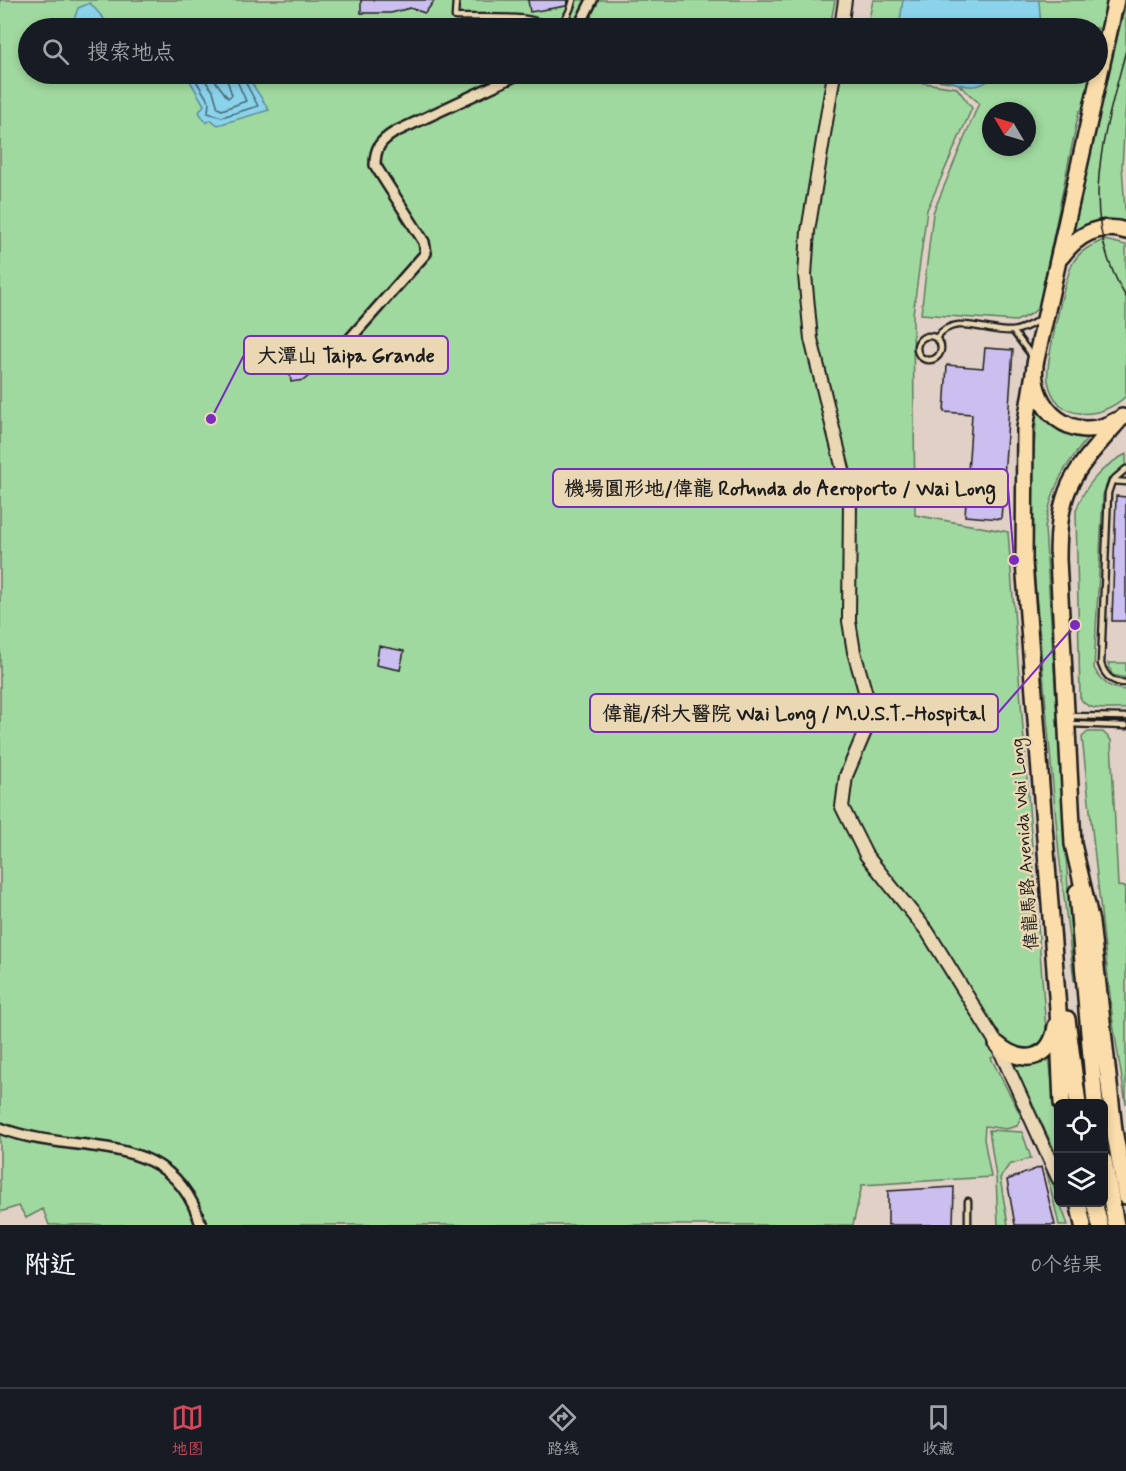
<!DOCTYPE html>
<html lang="zh">
<meta charset="utf-8">
<style>
:root{--surface:#171b24;--page:#20242c;--text:#f1f3f6;--muted:#9ea1a6;--line:#363941;--accent:#d1495b}
body{margin:0;font-family:Mynerve,"LXGW WenKai TC",sans-serif;background:var(--page);color:var(--text)}
.controls{position:absolute;right:18px;bottom:18px;display:grid;overflow:hidden;border-radius:9px;box-shadow:0 3px 9px #0003}
.controls button{width:54px;height:54px;display:grid;place-items:center;padding:0;border:0;border-bottom:2px solid var(--line);background:var(--surface);color:var(--text);font:30px sans-serif}
.compass{position:absolute;left:982px;top:102px;width:54px;height:54px;border-radius:50%;background:var(--surface);box-shadow:0 3px 9px #0003;rotate:308deg}
.list{margin:0;padding:0;list-style:none}
h2{display:flex;justify-content:space-between;align-items:center;height:78px;margin:0;padding:0 24px;font-size:26px}
h2 small{font-size:20px;font-weight:400;color:var(--muted)}
.icon{flex:none;width:33px;height:33px;fill:none;stroke:currentColor;stroke-width:2;stroke-linecap:round;stroke-linejoin:round}
.map{position:relative;flex:none;width:1126px;height:1225px;overflow:hidden}
.search{position:absolute;background:var(--surface);box-shadow:0 3px 9px #0003;left:18px;right:18px;top:18px;height:66px;display:flex;align-items:center;gap:15px;box-sizing:border-box;padding:0 21px;border-radius:33px;color:var(--muted);font-size:22px}
.sheet{height:162px;background:var(--surface)}
nav{display:flex;justify-content:space-around;align-items:center;box-sizing:border-box;height:84px;border-top:2px solid var(--line);background:var(--surface);font-size:16px;color:var(--muted)}
nav a{display:grid;justify-items:center;gap:3px}
nav .on{color:var(--accent)}
.map>svg:first-child{display:block}
.green{fill:#a0d99f;stroke:#5e7a5e;stroke-width:1.5;fill-rule:evenodd}
.water{fill:#8ad3eb;stroke:#5e8a98;stroke-width:1.5}
.lines{fill:none;stroke-linecap:round;stroke-linejoin:round}
.shore{stroke:#48656f;stroke-width:1.5}
.building{fill:#cbbff0;stroke:#1c1c1c;stroke-width:1.5}
.service-casing{stroke:#1c1c1c;stroke-width:9}
.minor-casing{stroke:#1c1c1c;stroke-width:14}
.tertiary-casing{stroke:#1c1c1c;stroke-width:16}
.primary-casing{stroke:#1c1c1c;stroke-width:20}
.service{stroke:#ead7b4;stroke-width:4.5}
.minor{stroke:#ead7b4;stroke-width:9}
.tertiary{stroke:#ead7b4;stroke-width:12}
.primary{stroke:#faddab;stroke-width:15}
.tram{stroke:#1c1c1c;stroke-width:1.5}
.labels{text-anchor:middle;dominant-baseline:central;stroke-width:5;stroke-linejoin:round;paint-order:stroke}
.street-label{font-size:18px;fill:#1c1c1c;stroke:#ead7b4}
.leader{fill:none;stroke:#7b2cbf;stroke-width:2}
.callout-dot{fill:#7b2cbf;stroke:#ead7b4;stroke-width:2}
.callout{fill:#ead7b4;stroke:#7b2cbf;stroke-width:2}
.callout-label{font-size:20px;text-anchor:middle;font-weight:bold;fill:#1c1c1c}
</style>
<div class="map">
<svg width="1126" height="1225" viewBox="0 0 1126 1225">
<rect width="100%" height="100%" fill="#e1d0c6"/>
<filter id="ink" filterUnits="userSpaceOnUse"><feTurbulence type="fractalNoise" baseFrequency=".0167" numOctaves="2"/><feDisplacementMap in="SourceGraphic" scale="12" xChannelSelector="R" yChannelSelector="G"/><feConvolveMatrix kernelMatrix="1 2 1 2 8 2 1 2 1" color-interpolation-filters="sRGB"/></filter>
<g filter="url(#ink)">
<!-- green -->
<path class="green" d="M 0,0 L 835,0 L 830,28 L 28,28 L 28,74 L 897,74 L 898,79 L 957,88 L 972,108 L 927,210 L 913,314 L 915,515 L 1008,532 L 1046,1030 L 1042,1042 L 1030,1048 L 1015,1047 L 991,1058 L 1021,1116 L 1017,1126 L 1006,1129 L 985,1126 L 984,1139 L 991,1177 L 862,1185 L 853,1225 L 49,1225 L 43,1209 L 26,1218 L 19,1206 L 0,1212 Z
M 873,0 L 1111,0 L 1098,54 L 1098,28 L 867,28 Z
M 1126,2 L 1126,102 L 1122,166 L 1126,224 L 1102,221 L 1073,231 L 1091,142 Z
M 901,74 L 1093,74 L 1084,111 L 1079,111 L 1039,307 L 1031,314 L 1016,321 L 921,314 L 933,213 L 979,103 L 957,83 ZM 991,111 L 1027,111 L 1027,147 L 991,147 Z
M 1104,240 L 1126,245 L 1126,396 C 1101,420 1056,423 1048,381 C 1045,366 1065,275 1074,261 C 1081,250 1092,245 1104,240 Z
M 1037,410 C 1054,428 1068,431 1092,433 C 1064,466 1052,485 1045,528 L 1074,981 L 1059,854 L 1029,514 Z
M 1126,454 L 1126,464 L 1108,483 L 1103,495 L 1094,668 C 1101,682 1110,689 1126,690 L 1126,709 C 1111,708 1086,713 1080,697 L 1076,511 C 1084,486 1102,466 1126,454 Z
M 1108,663 L 1126,663 L 1126,678 L 1112,675 Z
M 1088,732 L 1103,732 L 1111,740 L 1118,886 L 1125,887 L 1124,934 L 1126,886 L 1126,1104 L 1113,1023 L 1082,737 Z
M 1049,1055 L 1058,1143 L 1058,1157 L 1014,1066 L 1037,1062 Z
M 989,1130 L 1022,1132 L 1031,1158 L 1009,1165 L 1000,1178 L 1008,1225 L 998,1225 L 996,1177 Z
M 1047,1173 L 1050,1176 L 1068,1225 L 1059,1225 Z"/>
<!-- water -->
<path class="water" d="M 903,0 L 1039,0 L 1041,28 L 899,28 Z
M 90,3 L 112,28 L 71,28 L 78,8 Z
M 186,74 L 246,74 L 269,110 L 218,125 L 211,120 L 206,123 L 199,112 L 204,105 Z
M 931,74 L 996,74 C 974,97 957,82 931,74 Z"/>
<g class="lines">
<!-- shore -->
<path class="shore" d="M 192,74 L 209,102 L 208,113 L 222,117 L 258,106 L 241,74
M 200,74 L 213,91 L 218,108 L 222,110 L 246,101 L 234,74
M 210,74 L 228,98 L 232,95 L 225,74"/>
</g>
<!-- building -->
<path class="building" d="M 361,0 L 435,0 L 425,13 L 410,8 L 391,13 L 361,13 Z
M 528,0 L 568,0 L 566,6 L 530,12 Z
M 309,340 L 327,354 L 317,369 L 304,380 L 291,382 L 289,367 Z
M 985,348 L 1013,350 L 1001,519 L 965,516 L 972,414 L 944,412 L 947,365 L 983,368 Z
M 1116,496 L 1126,497 L 1126,621 L 1112,621 Z
M 379,646 L 404,651 L 400,670 L 376,665 Z
M 1041,1167 L 1055,1225 L 1015,1225 L 1007,1180 Z
M 954,1187 L 953,1225 L 888,1225 L 888,1191 Z"/>
<g class="lines">
<!-- service casing -->
<g class="service-casing">
<path id="service" d="M 456,0 L 455,17 C 476,17 496,17 517,18 C 542,18 563,41 573,0
M 1013,331 L 1032,356
M917 348a12 12 0 1 1 24 0a12 12 0 1 1-24 0Z
M 936,338 C 955,312 986,333 1013,331 C 1021,330 1032,324 1039,320
M 1126,469 L 1112,481 L 1108,493 L 1101,664 C 1105,676 1112,683 1126,683
M 1112,481 L 1126,482
M 1069,716 L 1126,717
M 1069,724 L 1126,726
M 968,1225 L 968,1201"/>
</g>
<!-- minor casing -->
<g class="minor-casing">
<path id="minor" d="M 578,28 L 592,0
M 332,359 L 426,253 L 424,242 L 375,165 C 375,148 380,141 395,132 L 519,74
M 0,1128 C 77,1158 171,1125 201,1225"/>
</g>
<!-- tertiary casing -->
<g class="tertiary-casing">
<path id="tertiary" d="M 841,28 L 845,0
M 834,74 L 808,231 L 805,275 L 811,339 L 850,498 L 849,621 L 854,652 L 869,705 L 866,729 L 846,776 L 842,807 L 866,855 L 927,931 L 997,1044 L 1058,1178"/>
</g>
<!-- primary casing -->
<g class="primary-casing">
<path id="primary" d="M 1061,257 C 1076,236 1099,222 1126,231
M 1035,367 L 1025,428 L 1024,562 L 1058,1009 L 1062,1104
M 1122,417 C 1074,472 1058,484 1058,559 L 1073,844 L 1091,922 L 1114,1130 L 1126,1196
M 1115,421 C 1074,446 1029,409 1035,364 L 1116,0
M 1077,892 L 1095,1104
M 1067,1019 L 1078,1104
M 997,1044 C 1021,1065 1051,1062 1056,1026
M 1104,1161 L 1116,1225
M 1078,1202 L 1083,1225
M 1094,1202 L 1100,1225"/>
</g>
<!-- service -->
<use href="#service" class="service"/>
<!-- minor -->
<use href="#minor" class="minor"/>
<!-- tertiary -->
<use href="#tertiary" class="tertiary"/>
<!-- primary -->
<use href="#primary" class="primary"/>
<!-- tram -->
<path class="tram" d="M 1126,50 C 1104,135 1076,215 1126,297"/>
</g>
</g>
<g class="labels">
<!-- street labels -->
<g class="street-label">
<text transform="translate(1025 844) rotate(-94)">偉龍馬路 Avenida Wai Long</text>
</g>
</g>
<!-- callouts -->
<path class="leader" d="M211 419L244 355M1014 560L1008 488M1075 625L998 713"/>
<g class="callout-dot">
<circle cx="211" cy="419" r="6"/>
<circle cx="1014" cy="560" r="6"/>
<circle cx="1075" cy="625" r="6"/>
</g>
<g class="callout">
<rect x="244" y="336" width="204" height="38" rx="6"/>
<rect x="553" y="469" width="455" height="38" rx="6"/>
<rect x="590" y="694" width="408" height="38" rx="6"/>
</g>
<g class="callout-label">
<text x="346" y="362">大潭山 Taipa Grande</text>
<text x="780" y="495">機場圓形地/偉龍 Rotunda do Aeroporto / Wai Long</text>
<text x="794" y="720">偉龍/科大醫院 Wai Long / M.U.S.T.-Hospital</text>
</g>
</svg>
<div class="controls">
<button><svg class="icon" aria-label="locate" viewBox="0 0 24 24"><circle cx="12" cy="12" r="6"/><path d="M12 2v4M12 18v4M2 12h4M18 12h4"/></svg></button>
<button><svg class="icon" aria-label="layers" viewBox="0 0 24 24"><path d="M12 4l9 5-9 5-9-5zM3 14l9 5 9-5"/></svg></button>
</div>
<svg class="compass" viewBox="-18 -18 36 36"><path d="M0-13l5 13h-10z" fill="#e53935"/><path d="M0 13l5-13h-10z" fill="#9ea1a6"/></svg>
<div class="search"><svg class="icon" aria-label="search" viewBox="0 0 24 24"><circle cx="10" cy="10" r="6"/><path d="M15 15l6 6"/></svg>搜索地点</div>
</div>
<section class="sheet">
<h2>附近<small>0个结果</small></h2>
<ul class="list">
</ul>
</section>
<nav>
<a class="on"><svg class="icon" aria-label="map" viewBox="0 0 24 24"><path d="M3 6l6-2 6 2 6-2v14l-6 2-6-2-6 2zM9 4v14M15 6v14"/></svg>地图</a>
<a><svg class="icon" aria-label="directions" viewBox="0 0 24 24"><path d="M12 3l9 9-9 9-9-9zM9 14v-3h6M13 9l2 2-2 2"/></svg>路线</a>
<a><svg class="icon" aria-label="saved" viewBox="0 0 24 24"><path d="M7 4h10v16l-5-4-5 4z"/></svg>收藏</a>
</nav>
